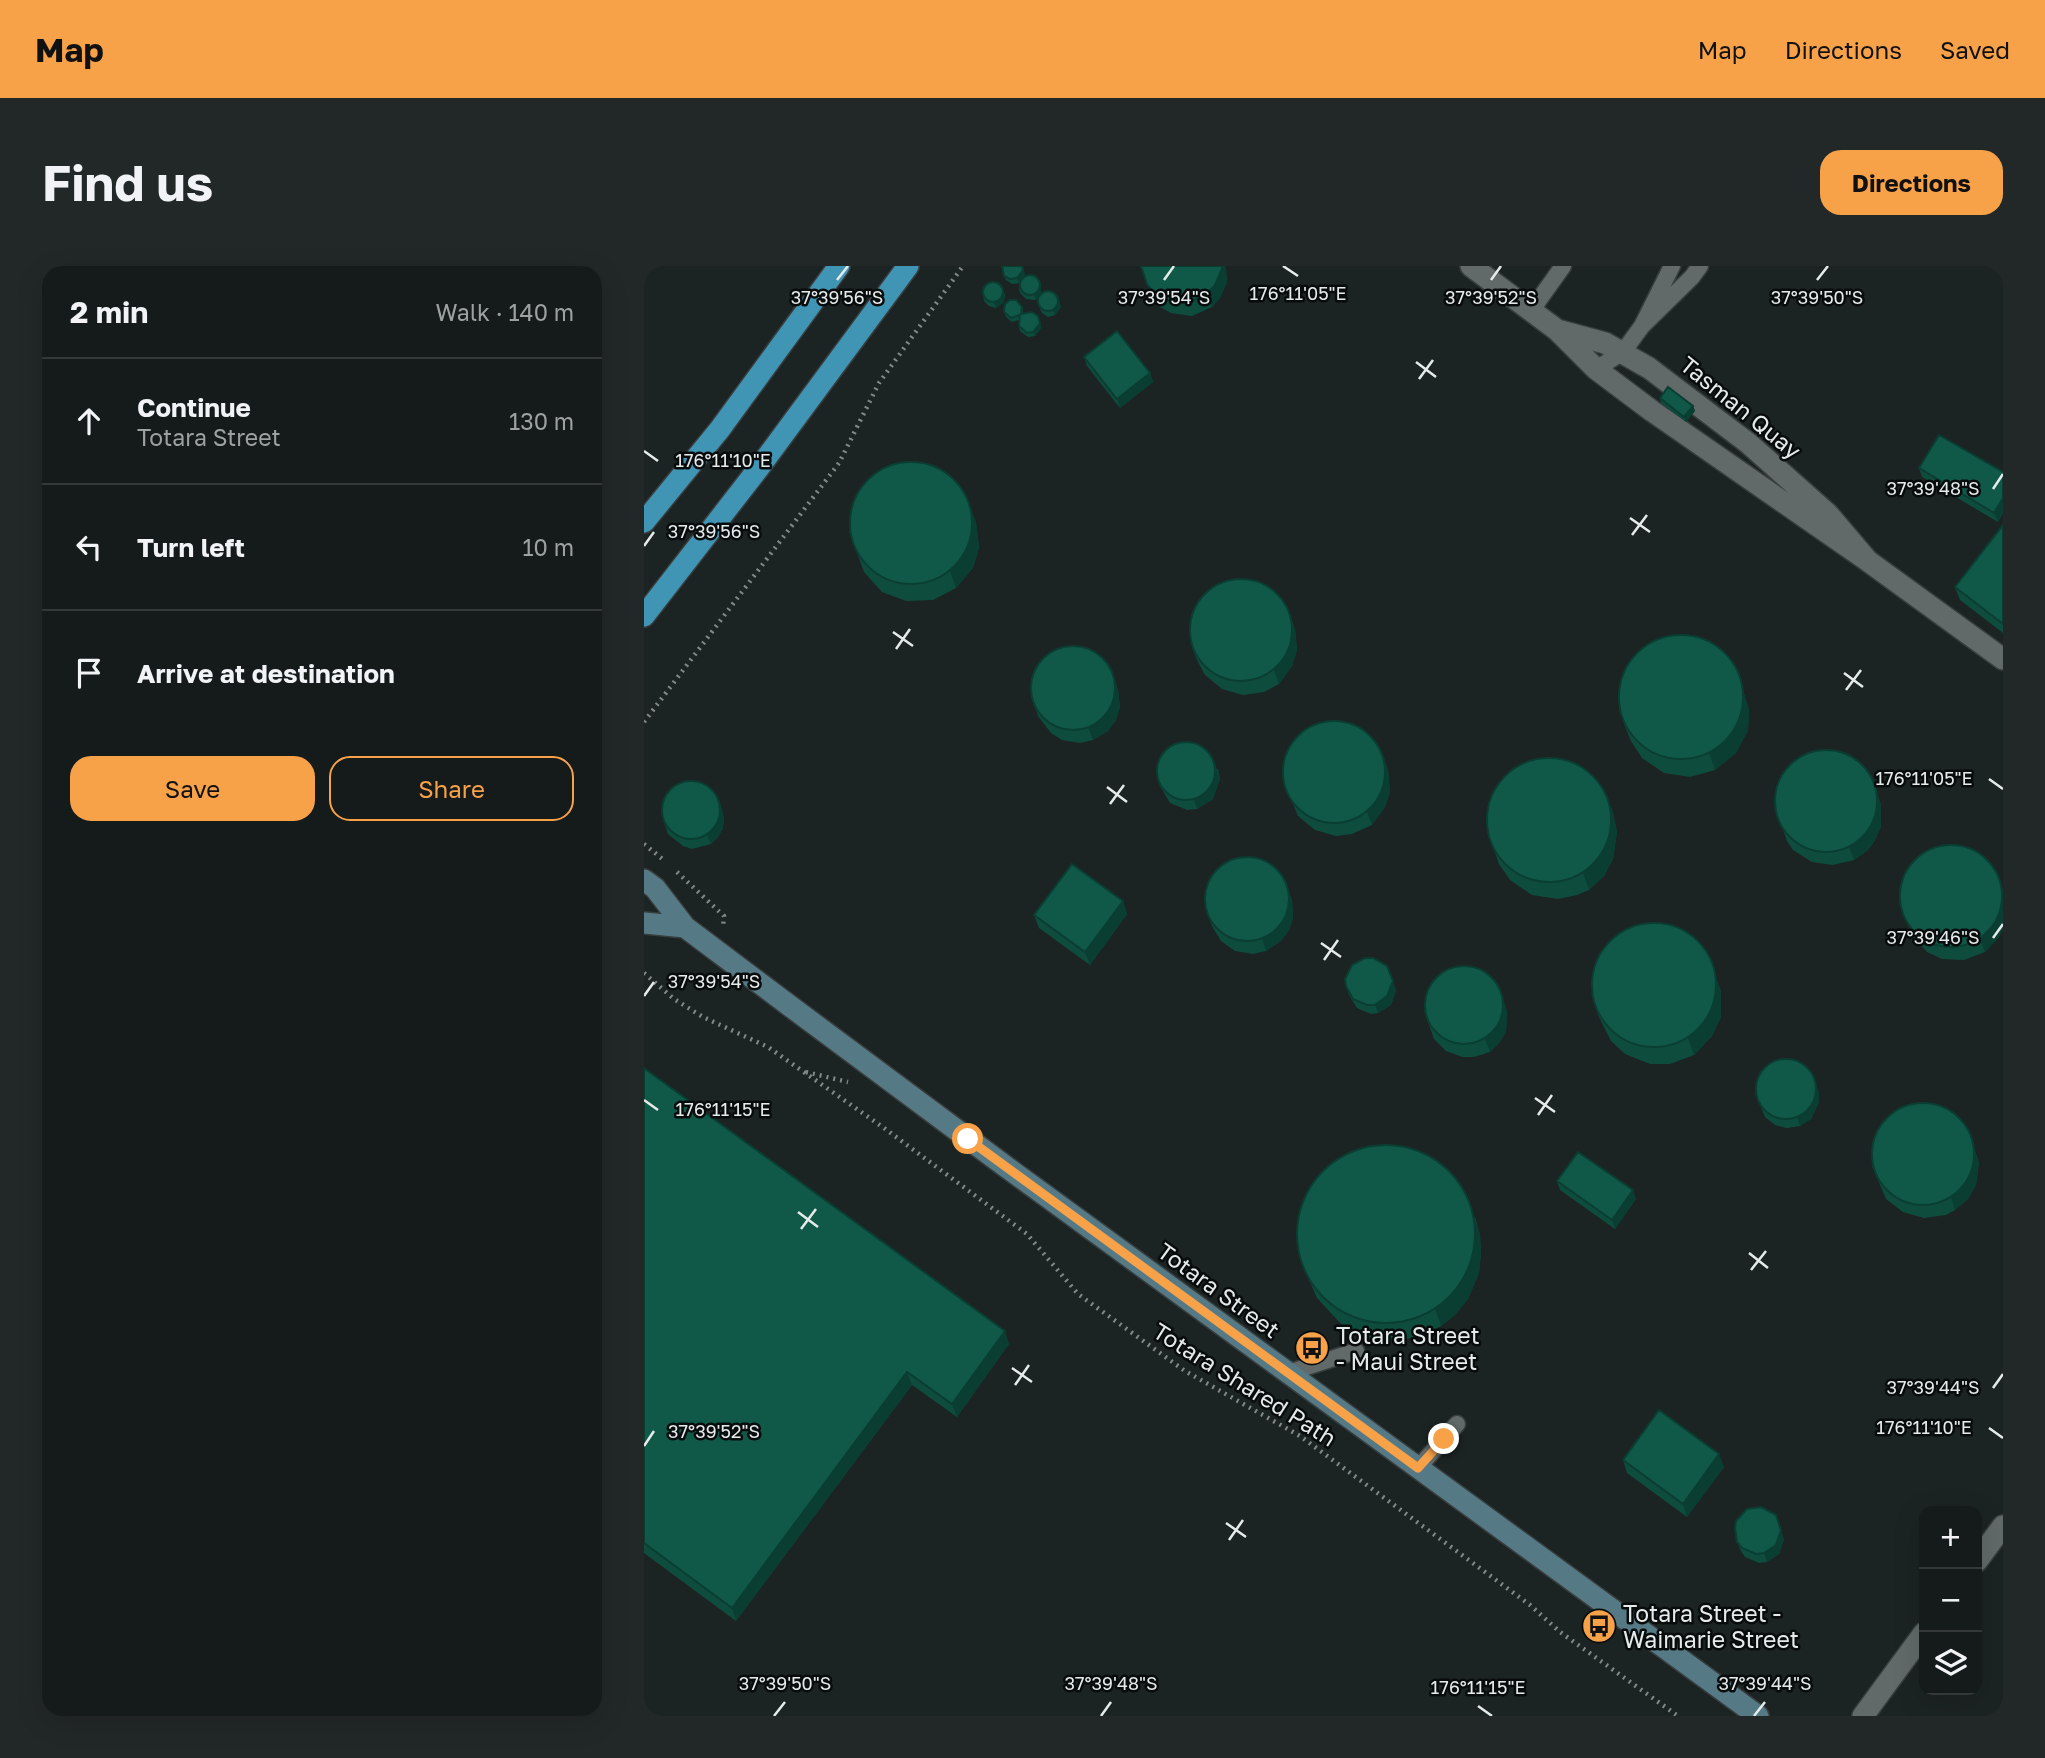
<!DOCTYPE html>
<meta charset="utf-8">
<style>
:root{--surface:#151a1a;--page:#222727;--text:#f1f3f6;--muted:#9da1a2;--line:#343839;--accent:#f7a149}
body{margin:0;font-family:"Golos Text",sans-serif;background:var(--page);color:var(--text)}
.controls{position:absolute;right:21px;bottom:21px;display:grid;overflow:hidden;border-radius:14px;box-shadow:0 7px 28px #0002}
.controls button{width:63px;height:63px;display:grid;place-items:center;padding:0;border:0;border-bottom:2px solid var(--line);background:var(--surface);color:var(--text);font:35px sans-serif}
.stop{position:absolute;width:21px;height:21px;margin:-16px;border:5px solid #f7a149;border-radius:50%;background:#fff}
.stop.end{background:#f7a149;border-color:#fff;box-shadow:0 2px 7px #0008}
.list{margin:0;padding:0;list-style:none}
h2{display:flex;justify-content:space-between;align-items:center;height:91px;margin:0;padding:0 28px;font-size:30px}
h2 small{font-size:23px;font-weight:400;color:var(--muted)}
.list li{display:grid;grid-template-columns:46px 1fr auto;gap:21px;align-items:center;box-sizing:border-box;height:126px;padding:0 28px;border-top:2px solid var(--line)}
.list b{display:block;font-size:26px;white-space:nowrap}
.list p{margin:0;font-size:23px;white-space:nowrap;color:var(--muted)}
.list em{font-size:23px;font-style:normal;color:var(--muted)}
.actions{display:flex;gap:14px;padding:21px 28px}
.actions a{flex:1;padding:16px 0;border:2px solid var(--accent);border-radius:21px;text-align:center;font-size:24px;color:var(--accent)}
.actions .main{background:var(--accent);color:#111}
.icon{flex:none;width:38px;height:38px;fill:none;stroke:currentColor;stroke-width:2;stroke-linecap:round;stroke-linejoin:round}
.map{position:relative;flex:none;width:1359px;height:1450px;overflow:hidden;border-radius:21px}
header{display:flex;align-items:center;gap:42px;box-sizing:border-box;height:98px;padding:0 35px;background:var(--accent);color:#111}
header strong{font-size:33px}
nav{display:flex;gap:38px;margin-inline-start:auto;font-size:24px}
.intro{display:flex;align-items:center;justify-content:space-between;box-sizing:border-box;height:168px;padding:0 42px}
h1{margin:0;font-size:49px}
.button{padding:18px 32px;border-radius:21px;background:var(--accent);color:#111;font-size:24px;font-weight:700}
main{display:flex;gap:42px;padding:0 42px}
aside{flex:1;background:var(--surface);border-radius:21px;box-shadow:0 7px 28px #0002}
.map>svg:first-child{display:block}
.lines{fill:none;stroke-linecap:round;stroke-linejoin:round}
.service-casing{stroke:#383d3e;stroke-width:19}
.minor-casing{stroke:#383d3e;stroke-width:24}
.secondary-casing{stroke:#383d3e;stroke-width:24}
.trunk-casing{stroke:#383d3e;stroke-width:24}
.path{stroke:#828888;stroke-width:4.5;stroke-dasharray:2 5;stroke-linecap:butt}
.service{stroke:#616969;stroke-width:16}
.minor{stroke:#616969;stroke-width:21}
.secondary{stroke:#557a85;stroke-width:21}
.trunk{stroke:#4195b4;stroke-width:21}
.wall{fill:#0e4d3e}
.shaded-wall{fill:#0b3e32}
.building{fill:#105948;stroke:#0b3e32;stroke-width:2}
.route{stroke:#f7a149;stroke-width:9}
.ticks{fill:none;stroke:#e5eaea;stroke-width:2.5}
.labels{text-anchor:middle;dominant-baseline:central;stroke-width:5;stroke-linejoin:round;paint-order:stroke}
.street-label{font-size:23px;fill:#e5eaea;stroke:#090c0c}
.poi-label{font-size:23px;fill:#e5eaea;stroke:#090c0c;text-anchor:start}
.ticks-label{font-size:18px;text-anchor:middle;fill:#e5eaea;stroke:#090c0c;stroke-width:5;stroke-linejoin:round;paint-order:stroke}
</style>
<header>
<strong>Map</strong>
<nav><a>Map</a><a>Directions</a><a>Saved</a></nav>
</header>
<div class="intro"><h1>Find us</h1><a class="button">Directions</a></div>
<main>
<aside>
<h2>2 min<small>Walk · 140 m</small></h2>
<ul class="list">
<li><svg class="icon" aria-label="ahead" viewBox="0 0 24 24"><path d="M12 20V5M6 11l6-6 6 6"/></svg><div><b>Continue</b><p>Totara Street</p></div><em>130 m</em></li>
<li><svg class="icon" aria-label="left" viewBox="0 0 24 24"><path d="M17 20v-9H6M10 6l-5 5 5 5"/></svg><div><b>Turn left</b></div><em>10 m</em></li>
<li><svg class="icon" aria-label="arrive" viewBox="0 0 24 24"><path d="M6 21V4h12l-3 4 3 4H6"/></svg><div><b>Arrive at destination</b></div></li>
</ul>
<div class="actions"><a class="main">Save</a><a>Share</a></div>
</aside>
<div class="map">
<svg width="1359" height="1450" viewBox="0 0 1359 1450">
<rect width="100%" height="100%" fill="#1c2323"/>
<g class="lines">
<!-- service casing -->
<g class="service-casing">
<path id="service" d="M 1028,0 L 998,60 L 1048,11 L 1056,0
M 887,45 L 919,0
M 952,103 L 979,86 L 998,60
M 644,1107 L 712,1085
M 774,1202 L 813,1158"/>
</g>
<!-- minor casing -->
<g class="minor-casing">
<path id="minor" d="M 827,0 L 913,64
M 913,64 L 961,77 L 1005,102 L 1104,177 L 1184,248 L 1224,295 L 1008,145 L 952,103 Z
M 1224,295 L 1359,393
M 1333,1295 L 1359,1260
M 1219,1450 L 1280,1367"/>
</g>
<!-- secondary casing -->
<g class="secondary-casing">
<path id="secondary" d="M 0,614 L 11,622 L 41,661 L 146,740 L 361,900 L 1114,1450
M 0,657 L 41,661"/>
</g>
<!-- trunk casing -->
<g class="trunk-casing">
<path id="trunk" d="M 0,256 L 76,163 L 195,0
M 0,350 L 114,203 L 264,0"/>
</g>
<!-- path -->
<path class="path" d="M 0,456 L 195,197 L 235,117 L 319,0
M 0,578 L 21,595
M 33,606 L 80,650 L 79,661
M 0,707 L 30,733 L 59,751 L 124,781 L 240,862 L 383,968 L 434,1028 L 541,1105 L 656,1170 L 886,1339 L 916,1366 L 1034,1450
M 162,806 L 204,816"/>
<!-- service -->
<use href="#service" class="service"/>
<!-- minor -->
<use href="#minor" class="minor"/>
<!-- secondary -->
<use href="#secondary" class="secondary"/>
<!-- trunk -->
<use href="#trunk" class="trunk"/>
</g>
<!-- wall -->
<path class="wall" d="M 497,2 L 582,3 L 583,16 L 576,32 L 568,41 L 548,50 L 527,47 L 516,41 L 508,31 Z
M 381,8 L 378,12 L 397,21 L 397,28 L 417,41 L 411,49 L 404,51 L 398,47 L 396,43 L 397,28 L 392,34 L 382,33 L 377,28 L 375,24 L 376,14 L 375,17 L 368,18 L 362,14 L 360,10 Z
M 359,24 L 361,28 L 360,36 L 352,42 L 345,40 L 340,35 L 339,30 Z
M 378,41 L 379,48 L 394,50 L 397,62 L 391,70 L 384,71 L 376,65 L 375,60 L 375,54 L 368,56 L 362,51 L 360,46 Z
M 440,91 L 506,107 L 509,116 L 476,142 L 443,100 Z
M 1016,132 L 1049,140 L 1051,145 L 1042,156 L 1017,137 Z
M 1275,202 L 1359,206 L 1359,247 L 1354,256 L 1278,211 Z
M 332,256 L 335,282 L 329,302 L 312,322 L 289,334 L 262,335 L 238,326 L 220,306 L 205,265 Z
M 1359,259 L 1359,367 L 1316,334 L 1311,321 Z
M 651,363 L 653,384 L 648,400 L 635,418 L 620,426 L 599,429 L 578,423 L 561,409 L 553,394 L 548,381 Z
M 1092,402 L 1105,444 L 1104,464 L 1092,487 L 1071,504 L 1046,511 L 1020,507 L 998,492 L 987,475 L 980,458 Z
M 470,411 L 474,424 L 476,441 L 472,454 L 464,465 L 449,474 L 436,477 L 418,474 L 407,467 L 394,450 L 390,437 Z
M 574,503 L 576,513 L 569,533 L 553,543 L 543,544 L 526,537 L 516,520 L 513,511 Z
M 744,504 L 746,526 L 741,541 L 728,559 L 708,568 L 692,570 L 671,564 L 654,550 L 640,517 Z
M 1227,510 L 1237,539 L 1237,561 L 1230,576 L 1224,584 L 1210,594 L 1189,599 L 1168,596 L 1149,584 L 1143,575 L 1131,541 Z
M 963,530 L 969,547 L 973,566 L 969,593 L 960,610 L 945,624 L 933,629 L 914,633 L 888,629 L 866,614 L 855,598 L 849,581 Z
M 75,533 L 80,552 L 79,562 L 74,571 L 67,578 L 48,583 L 39,580 L 24,568 L 21,559 Z
M 643,621 L 648,634 L 649,652 L 645,664 L 637,675 L 622,685 L 609,688 L 591,685 L 577,675 L 568,660 L 563,647 Z
M 1359,624 L 1359,663 L 1355,671 L 1341,686 L 1320,694 L 1298,693 L 1283,686 L 1269,671 L 1256,637 Z
M 479,635 L 483,648 L 446,699 L 395,662 L 390,649 Z
M 702,720 L 752,724 L 747,739 L 734,747 L 727,748 L 713,742 L 705,729 Z
M 1077,725 L 1077,751 L 1068,770 L 1050,789 L 1026,798 L 1006,798 L 981,788 L 967,775 L 955,751 L 949,734 Z
M 780,744 L 863,745 L 862,766 L 855,777 L 846,786 L 830,791 L 818,791 L 802,785 L 790,773 Z
M 0,802 L 365,1078 L 313,1151 L 268,1119 L 92,1355 L 0,1287 Z
M 1111,827 L 1175,827 L 1175,836 L 1167,853 L 1156,860 L 1143,862 L 1131,859 L 1121,851 Z
M 1324,863 L 1335,897 L 1332,919 L 1324,933 L 1311,944 L 1302,949 L 1280,952 L 1259,946 L 1242,933 L 1228,900 Z
M 913,915 L 992,933 L 971,963 L 916,924 Z
M 831,951 L 836,969 L 837,988 L 835,1007 L 824,1033 L 812,1048 L 797,1060 L 781,1069 L 762,1073 L 724,1071 L 698,1059 L 673,1032 L 658,998 Z
M 979,1194 L 1080,1201 L 1043,1251 L 983,1207 Z
M 1140,1273 L 1135,1288 L 1123,1296 L 1115,1297 L 1101,1291 L 1097,1285 L 1093,1276 Z"/>
<!-- shaded-wall -->
<path class="shaded-wall" d="M 379,0 L 381,8 L 375,17 L 373,12 Z
M 578,0 L 581,0 L 582,3 L 583,16 L 576,32 L 568,41 L 563,28 Z
M 396,17 L 397,21 L 397,28 L 392,34 L 390,29 Z
M 359,24 L 361,28 L 360,36 L 352,42 L 350,37 Z
M 414,29 L 417,41 L 411,49 L 409,45 Z
M 396,57 L 397,62 L 391,70 L 389,66 Z
M 506,107 L 509,116 L 476,142 L 473,133 Z
M 1049,140 L 1051,145 L 1042,156 L 1040,151 Z
M 1359,232 L 1359,247 L 1354,256 L 1350,247 Z
M 326,239 L 332,256 L 335,282 L 329,302 L 312,322 L 306,305 Z
M 647,350 L 651,363 L 653,384 L 648,400 L 635,418 L 630,404 Z
M 1092,402 L 1105,444 L 1104,464 L 1092,487 L 1071,504 L 1065,487 Z
M 470,411 L 474,424 L 476,441 L 472,454 L 464,465 L 449,474 L 444,461 Z
M 740,491 L 744,504 L 746,526 L 741,541 L 728,559 L 723,546 Z
M 570,494 L 576,513 L 569,533 L 553,543 L 550,534 Z
M 1233,526 L 1237,539 L 1237,561 L 1230,576 L 1224,584 L 1210,594 L 1205,581 Z
M 963,530 L 969,547 L 973,566 L 969,593 L 960,610 L 945,624 L 939,607 Z
M 75,533 L 80,552 L 79,562 L 74,571 L 67,578 L 63,569 Z
M 1353,606 L 1359,624 L 1359,663 L 1355,671 L 1341,686 L 1336,673 Z
M 643,621 L 648,634 L 649,652 L 645,664 L 637,675 L 622,685 L 618,672 Z
M 479,635 L 483,648 L 446,699 L 441,686 Z
M 1071,708 L 1077,725 L 1077,751 L 1068,770 L 1050,789 L 1044,772 Z
M 749,715 L 752,724 L 747,739 L 734,747 L 731,739 Z
M 859,732 L 863,745 L 862,766 L 855,777 L 846,786 L 841,773 Z
M 1172,818 L 1175,827 L 1175,836 L 1167,853 L 1156,860 L 1153,852 Z
M 1324,863 L 1335,897 L 1332,919 L 1324,933 L 1311,944 L 1307,931 Z
M 989,924 L 992,933 L 971,963 L 968,954 Z
M 824,934 L 836,969 L 837,988 L 835,1007 L 824,1033 L 812,1048 L 797,1060 L 791,1043 Z
M 361,1065 L 365,1078 L 313,1151 L 308,1138 Z
M 263,1106 L 268,1119 L 92,1355 L 88,1342 Z
M 1075,1188 L 1080,1201 L 1043,1251 L 1039,1238 Z
M 1137,1264 L 1140,1273 L 1135,1288 L 1123,1296 L 1120,1287 Z"/>
<!-- building -->
<path class="building" d="M 358,0 L 378,0 L 379,4 L 373,12 L 366,13 L 360,10 Z
M 497,0 L 578,0 L 578,3 L 571,19 L 563,28 L 544,37 L 522,34 L 511,28 L 503,18 Z
M376 19a10 10 0 1 1 20 0a10 10 0 1 1-20 0Z
M339 26a10 10 0 1 1 20 0a10 10 0 1 1-20 0Z
M394 35a10 10 0 1 1 20 0a10 10 0 1 1-20 0Z
M 366,34 L 372,34 L 378,41 L 377,48 L 388,46 L 394,50 L 396,57 L 389,66 L 383,67 L 375,60 L 376,49 L 367,52 L 360,46 L 361,38 Z
M 473,65 L 506,107 L 473,133 L 440,91 Z
M 1024,121 L 1049,140 L 1040,151 L 1016,132 Z
M 1295,169 L 1359,206 L 1359,232 L 1350,247 L 1275,202 Z
M206 257a61 61 0 1 1 122 0a61 61 0 1 1-122 0Z
M 1359,259 L 1359,358 L 1311,321 Z
M546 364a51 51 0 1 1 102 0a51 51 0 1 1-102 0Z
M975 431a62 62 0 1 1 124 0a62 62 0 1 1-124 0Z
M387 422a42 42 0 1 1 84 0a42 42 0 1 1-84 0Z
M639 506a51 51 0 1 1 102 0a51 51 0 1 1-102 0Z
M513 505a29 29 0 1 1 58 0a29 29 0 1 1-58 0Z
M1131 535a51 51 0 1 1 102 0a51 51 0 1 1-102 0Z
M843 554a62 62 0 1 1 124 0a62 62 0 1 1-124 0Z
M18 544a29 29 0 1 1 58 0a29 29 0 1 1-58 0Z
M1256 630a51 51 0 1 1 102 0a51 51 0 1 1-102 0Z
M561 633a42 42 0 1 1 84 0a42 42 0 1 1-84 0Z
M 428,598 L 479,635 L 441,686 L 390,649 Z
M948 719a62 62 0 1 1 124 0a62 62 0 1 1-124 0Z
M 721,692 L 729,692 L 743,700 L 749,715 L 743,730 L 731,739 L 723,739 L 709,733 L 702,720 L 701,713 L 708,699 Z
M781 739a39 39 0 1 1 78 0a39 39 0 1 1-78 0Z
M1112 823a30 30 0 1 1 60 0a30 30 0 1 1-60 0Z
M 0,802 L 361,1065 L 308,1138 L 263,1106 L 88,1342 L 0,1277 Z
M1228 888a51 51 0 1 1 102 0a51 51 0 1 1-102 0Z
M653 968a89 89 0 1 1 178 0a89 89 0 1 1-178 0Z
M 934,886 L 989,924 L 968,954 L 913,915 Z
M 1015,1144 L 1075,1188 L 1039,1238 L 979,1194 Z
M 1117,1241 L 1132,1249 L 1137,1264 L 1132,1279 L 1120,1287 L 1112,1288 L 1098,1282 L 1093,1276 L 1091,1262 L 1092,1255 L 1103,1243 Z"/>
<g class="lines">
<!-- route -->
<path class="route" d="M 324,873 L 774,1202 L 800,1173"/>
</g>
<!-- ticks -->
<path class="ticks" d="M 639,0 L 654,10M 193,14 L 204,0M 520,14 L 530,0M 847,14 L 857,0M 1173,14 L 1184,0M 772,96 L 792,111M 775,113 L 789,94M 0,185 L 14,195M 1349,223 L 1359,208M 986,252 L 1006,266M 988,269 L 1003,249M 0,280 L 10,266M 249,366 L 269,380M 252,383 L 266,363M 1200,407 L 1219,421M 1202,424 L 1217,404M 1345,513 L 1359,523M 463,521 L 483,536M 466,538 L 480,519M 1349,672 L 1359,658M 677,677 L 697,691M 680,694 L 694,674M 0,730 L 10,716M 891,832 L 911,846M 0,834 L 14,844M 894,849 L 908,829M 154,946 L 174,961M 157,963 L 172,943M 1105,987 L 1124,1002M 1107,1004 L 1122,985M 368,1102 L 388,1116M 371,1119 L 385,1099M 1349,1122 L 1359,1108M 1345,1162 L 1359,1172M 0,1180 L 10,1165M 582,1257 L 602,1271M 585,1274 L 599,1254M 834,1440 L 848,1450M 130,1450 L 141,1436M 457,1450 L 467,1436M 1110,1450 L 1121,1436"/>
<!-- icons -->
<defs>
<g id="bus-disc" transform="scale(1.75)"><circle r="9.5" fill="#f7a149" stroke="#090c0c"/><path d="M-5-6H5V4H4V6H2V4H-2V6H-4V4H-5ZM-3.5-4V0h7V-4ZM-3.5 1.2v1.5H-2V1.2ZM2 1.2v1.5H3.5V1.2Z" fill="#111"/></g>
</defs>
<g fill-rule="evenodd">
<use href="#bus-disc" x="668" y="1082"/>
<use href="#bus-disc" x="955" y="1360"/>
</g>
<g class="labels">
<!-- street labels -->
<g class="street-label">
<text transform="translate(1097 141) rotate(39)">Tasman Quay</text>
<text transform="translate(575 1024) rotate(36)">Totara Street</text>
<text transform="translate(601 1118) rotate(32)">Totara Shared Path</text>
</g>
<!-- poi labels -->
<g class="poi-label">
<text x="692" y="1069">Totara Street<tspan x="692" dy="26">- Maui Street</tspan></text>
<text x="979" y="1347">Totara Street -<tspan x="979" dy="26">Waimarie Street</tspan></text>
</g>
</g>
<g class="ticks-label">
<text x="654" y="34">176°11'05"E</text>
<text x="193" y="38">37°39'56"S</text>
<text x="520" y="38">37°39'54"S</text>
<text x="1173" y="38">37°39'50"S</text>
<text x="847" y="38">37°39'52"S</text>
<text x="79" y="201">176°11'10"E</text>
<text x="1289" y="229">37°39'48"S</text>
<text x="70" y="272">37°39'56"S</text>
<text x="1280" y="519">176°11'05"E</text>
<text x="1289" y="678">37°39'46"S</text>
<text x="70" y="722">37°39'54"S</text>
<text x="79" y="850">176°11'15"E</text>
<text x="1289" y="1128">37°39'44"S</text>
<text x="1280" y="1168">176°11'10"E</text>
<text x="70" y="1172">37°39'52"S</text>
<text x="141" y="1424">37°39'50"S</text>
<text x="467" y="1424">37°39'48"S</text>
<text x="1121" y="1424">37°39'44"S</text>
<text x="834" y="1428">176°11'15"E</text>
</g>
</svg>
<div class="controls">
<button>+</button>
<button>−</button>
<button><svg class="icon" aria-label="layers" viewBox="0 0 24 24"><path d="M12 4l9 5-9 5-9-5zM3 14l9 5 9-5"/></svg></button>
</div>
<div class="stop" style="left:324px;top:873px"></div>
<div class="stop end" style="left:800px;top:1173px"></div>
</div>
</main>
